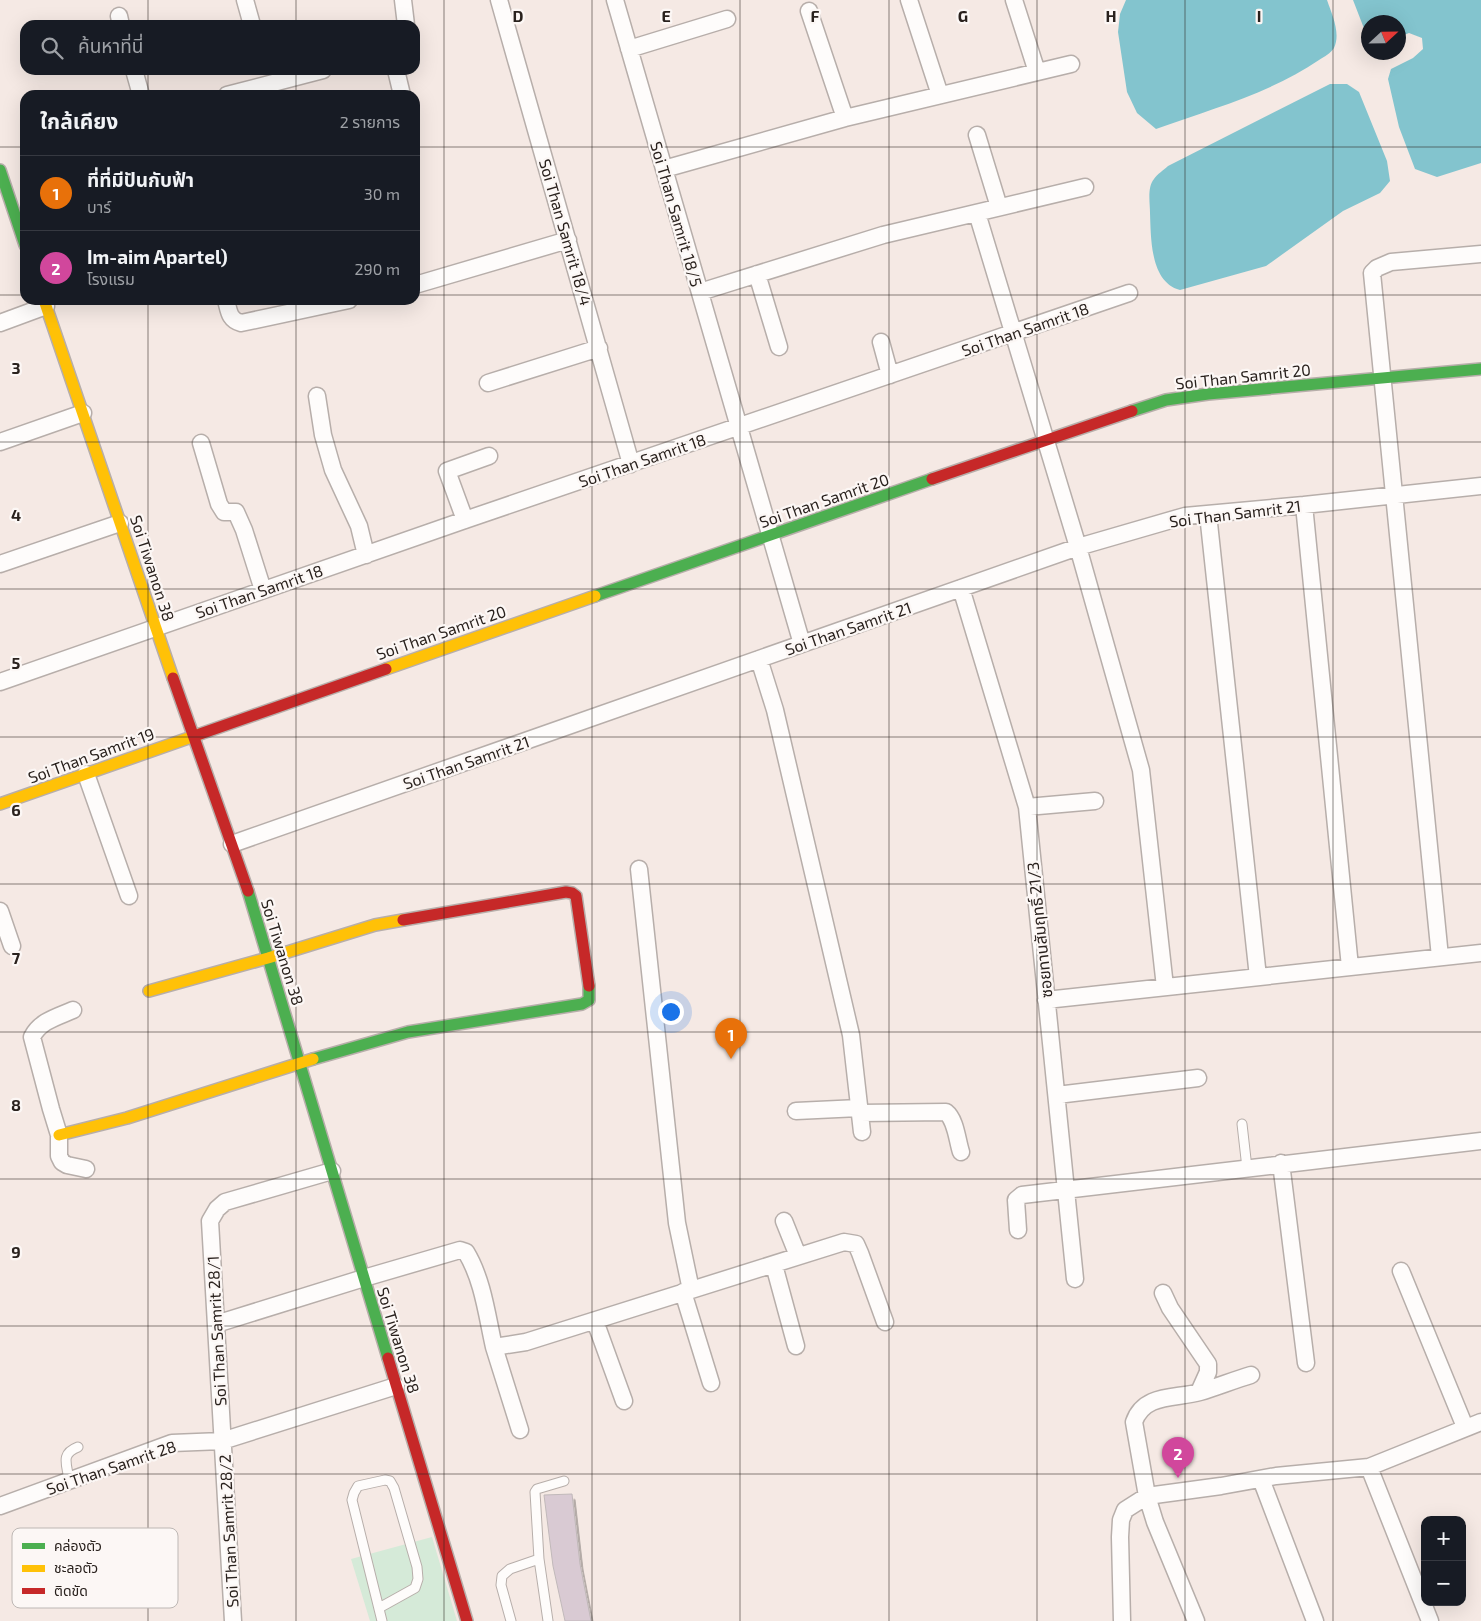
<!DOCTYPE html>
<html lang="th">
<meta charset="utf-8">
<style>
:root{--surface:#171b24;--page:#242831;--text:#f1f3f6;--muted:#9ea1a6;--line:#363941;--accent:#0b8043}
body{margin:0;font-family:"Exo 2","Noto Sans Thai",sans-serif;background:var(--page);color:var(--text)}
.controls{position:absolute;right:15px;bottom:15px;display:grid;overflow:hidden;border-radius:10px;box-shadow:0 5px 20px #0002}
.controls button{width:45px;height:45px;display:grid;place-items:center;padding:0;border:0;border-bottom:1px solid var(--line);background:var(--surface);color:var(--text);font:25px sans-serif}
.compass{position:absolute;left:1361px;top:15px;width:45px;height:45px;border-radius:50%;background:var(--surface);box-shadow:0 5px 20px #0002;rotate:68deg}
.you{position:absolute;left:670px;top:1011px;width:18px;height:18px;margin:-12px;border:4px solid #fff;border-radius:50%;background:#1a73e8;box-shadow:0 0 0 8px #1a73e833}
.badge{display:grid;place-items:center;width:32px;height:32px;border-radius:50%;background:var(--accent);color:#fff;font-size:16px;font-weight:700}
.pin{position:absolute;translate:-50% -41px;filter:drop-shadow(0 1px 2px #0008)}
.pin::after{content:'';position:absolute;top:26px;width:18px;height:15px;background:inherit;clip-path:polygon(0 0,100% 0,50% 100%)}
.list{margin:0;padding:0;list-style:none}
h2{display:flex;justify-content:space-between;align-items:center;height:65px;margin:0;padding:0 20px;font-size:21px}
h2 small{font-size:16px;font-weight:400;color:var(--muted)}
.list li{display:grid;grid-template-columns:32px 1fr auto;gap:15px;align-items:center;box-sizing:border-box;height:75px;padding:0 20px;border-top:1px solid var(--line)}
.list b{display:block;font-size:19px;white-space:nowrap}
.list p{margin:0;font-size:16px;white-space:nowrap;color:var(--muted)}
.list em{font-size:16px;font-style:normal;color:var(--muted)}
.icon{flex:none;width:28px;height:28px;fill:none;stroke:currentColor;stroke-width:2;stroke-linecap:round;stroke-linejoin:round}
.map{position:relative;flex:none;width:1481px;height:1621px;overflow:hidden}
.search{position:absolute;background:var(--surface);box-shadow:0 5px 20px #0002;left:20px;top:20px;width:400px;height:55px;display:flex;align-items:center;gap:12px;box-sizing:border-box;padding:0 18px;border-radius:15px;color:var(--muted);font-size:19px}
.panel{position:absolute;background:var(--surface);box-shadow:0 5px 20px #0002;left:20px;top:90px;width:400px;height:215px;border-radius:15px}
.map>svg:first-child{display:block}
.green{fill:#d5ead8}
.water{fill:#83c4ce}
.building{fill:#d9cad3;stroke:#c1b9ba;filter:url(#shadow)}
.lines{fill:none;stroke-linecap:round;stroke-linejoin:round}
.lane-casing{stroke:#b7aeaa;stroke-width:11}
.street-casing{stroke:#b7aeaa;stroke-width:19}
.fast-casing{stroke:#b7aeaa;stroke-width:14}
.slow-casing{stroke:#b7aeaa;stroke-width:14}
.jam-casing{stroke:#b7aeaa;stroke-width:14}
.lane{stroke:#fefcfb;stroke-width:9}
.street{stroke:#fefcfb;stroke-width:16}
.fast{stroke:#4caf50;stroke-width:11}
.slow{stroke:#ffc107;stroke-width:11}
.jam{stroke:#c62828;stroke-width:11}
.grid{fill:none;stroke:#29211d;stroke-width:1;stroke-opacity:0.55}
.labels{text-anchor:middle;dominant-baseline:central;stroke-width:4.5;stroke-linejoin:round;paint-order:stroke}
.street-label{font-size:16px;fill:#29211d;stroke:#fcf7f5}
.key{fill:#fcf7f5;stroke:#bdb7b4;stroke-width:1}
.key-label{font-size:14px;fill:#29211d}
.grid-label{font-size:16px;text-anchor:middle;font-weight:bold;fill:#29211d;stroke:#fcf7f5;stroke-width:4.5;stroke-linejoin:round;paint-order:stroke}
</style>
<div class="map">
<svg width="1481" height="1621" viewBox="0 0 1481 1621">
<defs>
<filter id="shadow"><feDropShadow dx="3" dy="5.5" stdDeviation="0" flood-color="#0004"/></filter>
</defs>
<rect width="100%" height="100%" fill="#f5e9e4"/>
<!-- green -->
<path class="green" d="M 432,1537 L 457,1621 L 370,1621 L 351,1559 Z"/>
<!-- water -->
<path class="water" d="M 1126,0 L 1327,0 C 1332,15 1341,33 1334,48 C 1331,53 1324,57 1319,60 C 1271,93 1211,109 1156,129 L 1137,113 L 1127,92 L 1118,32 L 1120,14 Z
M 1353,0 L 1481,0 L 1481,163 L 1437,177 L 1415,169 L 1399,127 L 1388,79 L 1391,69 L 1413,58 L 1423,49 L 1422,38 L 1409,33 L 1399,37 L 1398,22 L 1368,22 L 1368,34 L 1365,31 Z
M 1330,84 L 1347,84 L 1359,92 L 1387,161 L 1390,181 L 1380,193 L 1343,211 L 1266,266 L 1180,290 C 1150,282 1151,238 1150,213 C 1150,203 1147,187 1154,179 C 1157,174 1164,170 1168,166 Z"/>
<!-- building -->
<path class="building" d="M 572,1494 L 580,1564 L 591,1621 L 565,1621 L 553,1566 L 544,1495 Z"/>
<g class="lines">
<!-- lane casing -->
<g class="lane-casing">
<path id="lane" d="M 1242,1124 L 1247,1168
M 69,1480 C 67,1464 60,1454 78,1447
M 539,1559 L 548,1621
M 379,1608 L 415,1588 L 418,1579 L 417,1567 L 394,1488 L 390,1481 L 385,1480 L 358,1486 L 354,1493 L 352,1500 C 362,1540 372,1581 382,1621
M 511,1621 L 501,1585 L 502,1576 L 510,1569 L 539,1559 L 535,1492 L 537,1489 L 564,1481"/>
</g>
<!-- street casing -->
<g class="street-casing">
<path id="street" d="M 245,0 L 252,25
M 403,0 L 406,25
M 499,0 L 631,464
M 615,0 L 802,644
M 909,0 L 940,95
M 1014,0 L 1037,72
M 809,11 L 845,118
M 119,16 L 121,25
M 629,49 L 727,19
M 134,70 L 141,95
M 396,70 L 402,95
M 227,95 L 323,70
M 977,135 L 999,207
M 664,169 L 845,118 L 1071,64
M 977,213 L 1078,547 L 1141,770 L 1165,987
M 757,274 L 779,347
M 415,285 L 568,240
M 700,292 L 883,235 L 1085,187
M 226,300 C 229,311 229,320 241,323 L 349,300
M 0,323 L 46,306
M 881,342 L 890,375
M 488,383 L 599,348
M 317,396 L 323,435 L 333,470 L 359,526 L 366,555
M 0,442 L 83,413
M 201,443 L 219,504 L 224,512 L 236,512 L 244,530 L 263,590
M 1304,505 L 1350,967
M 1208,514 L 1258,977
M 465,520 L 447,471 L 489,456
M 0,564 L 120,523
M 961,588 L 1027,807 L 1075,1279
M 759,659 L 775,710 L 851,1035 L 862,1132
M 0,682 L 465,520 L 1129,293
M 86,774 L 129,896
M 1027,807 L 1095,801
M 232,844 L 1078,547 L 1185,516 L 1304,505 L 1481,486
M 639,869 L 677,1223 L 691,1290
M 0,911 L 12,946
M 1440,957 L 1372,273 L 1377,268 L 1391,262 L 1481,254
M 1046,1000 L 1481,953
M 73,1010 C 57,1017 40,1021 32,1037 L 51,1109 L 59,1135 L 59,1156 L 62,1162 L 67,1165 L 86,1169
M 1057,1095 L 1198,1078
M 796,1111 L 859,1108
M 860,1113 L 946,1112 C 956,1120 957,1140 961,1152
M 1281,1163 L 1306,1363
M 784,1221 L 798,1256
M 1018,1230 L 1016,1200 L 1022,1195 L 1481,1141
M 774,1265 L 796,1346
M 1401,1271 L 1465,1427
M 683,1292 L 711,1383
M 1163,1293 L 1170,1308 L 1208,1364 L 1208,1372 L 1199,1392
M 595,1321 L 624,1401
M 216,1324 L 364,1278 L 460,1250 L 466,1252 C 483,1280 487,1316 494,1347 L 526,1342 L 844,1242 L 856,1244 L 860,1253 L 885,1322
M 494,1347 L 520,1430
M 1369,1467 L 1430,1621
M 1261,1479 L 1315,1621
M 0,1506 L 172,1443 L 222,1441 L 396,1386
M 233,1621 L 210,1221 L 217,1209 L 225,1202 L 332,1171
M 1122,1621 L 1120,1537 L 1121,1520 L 1125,1510 L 1147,1496 L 1221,1486 L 1276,1476 L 1369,1467 L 1481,1422
M 1196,1621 L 1155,1522 L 1147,1496 L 1134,1422 C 1144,1393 1176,1399 1200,1392 C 1217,1387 1234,1380 1251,1375"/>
</g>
<!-- fast casing -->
<g class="fast-casing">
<path id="fast" d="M 0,170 L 25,245
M 1132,411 L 1166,400 L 1208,394 L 1481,369
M 595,596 L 932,479
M 248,891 L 388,1358
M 313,1059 L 408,1032 L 582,1004 L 589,1000 L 589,986"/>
</g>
<!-- slow casing -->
<g class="slow-casing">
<path id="slow" d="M 44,300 L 173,678
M 386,669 L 595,596
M 0,804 L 200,734
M 149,991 L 268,958 L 375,925 L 403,920
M 59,1135 L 127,1118 L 313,1059"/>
</g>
<!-- jam casing -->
<g class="jam-casing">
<path id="jam" d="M 932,479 L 1132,411
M 173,678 L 248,891
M 200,734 L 386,669
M 403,920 L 566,892 L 572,893 L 576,896 L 589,986
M 388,1358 L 467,1621"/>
</g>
<!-- lane -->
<use href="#lane" class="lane"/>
<!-- street -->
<use href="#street" class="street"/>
<!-- fast -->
<use href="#fast" class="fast"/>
<!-- slow -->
<use href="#slow" class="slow"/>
<!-- jam -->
<use href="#jam" class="jam"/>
</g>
<!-- grid -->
<path class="grid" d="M 148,0 L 148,25M 296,0 L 296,25M 444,0 L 444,1621M 592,0 L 592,1621M 740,0 L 740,1621M 889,0 L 889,1621M 1037,0 L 1037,1621M 1185,0 L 1185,1621M 1333,0 L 1333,1621M 148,70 L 148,95M 296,70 L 296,95M 0,147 L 25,147M 415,147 L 1481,147M 0,295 L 25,295M 415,295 L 1481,295M 148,300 L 148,1621M 296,300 L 296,1621M 0,442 L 1481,442M 0,589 L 1481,589M 0,737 L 1481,737M 0,884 L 1481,884M 0,1032 L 1481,1032M 0,1179 L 1481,1179M 0,1326 L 1481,1326M 0,1474 L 1481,1474"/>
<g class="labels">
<!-- street labels -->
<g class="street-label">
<text transform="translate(677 214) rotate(74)">Soi Than Samrit 18/5</text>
<text transform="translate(566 232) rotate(74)">Soi Than Samrit 18/4</text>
<text transform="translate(1025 329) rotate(-19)">Soi Than Samrit 18</text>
<text transform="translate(1243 376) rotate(-6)">Soi Than Samrit 20</text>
<text transform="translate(642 460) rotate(-19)">Soi Than Samrit 18</text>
<text transform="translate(824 500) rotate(-19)">Soi Than Samrit 20</text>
<text transform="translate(1235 513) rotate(-7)">Soi Than Samrit 21</text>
<text transform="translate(153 568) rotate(72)">Soi Tiwanon 38</text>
<text transform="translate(259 591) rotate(-19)">Soi Than Samrit 18</text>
<text transform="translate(848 628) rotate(-19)">Soi Than Samrit 21</text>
<text transform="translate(441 632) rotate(-19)">Soi Than Samrit 20</text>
<text transform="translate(91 755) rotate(-20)">Soi Than Samrit 19</text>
<text transform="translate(466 762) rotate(-19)">Soi Than Samrit 21</text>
<text transform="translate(1039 930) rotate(-96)">ซอยทานสัมฤทธิ์ 21/3</text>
<text transform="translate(283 952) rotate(73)">Soi Tiwanon 38</text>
<text transform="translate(216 1331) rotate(-93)">Soi Than Samrit 28/1</text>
<text transform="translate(399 1340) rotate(73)">Soi Tiwanon 38</text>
<text transform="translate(111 1467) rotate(-19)">Soi Than Samrit 28</text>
<text transform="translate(228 1531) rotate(-93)">Soi Than Samrit 28/2</text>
</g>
</g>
<!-- legend -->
<rect x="12" y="1528" width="166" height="80" rx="8" class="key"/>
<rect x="22" y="1543" width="23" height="6" fill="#4caf50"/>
<rect x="22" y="1565" width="23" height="7" fill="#ffc107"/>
<rect x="22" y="1588" width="23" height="6" fill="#c62828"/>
<g class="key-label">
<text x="54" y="1551">คล่องตัว</text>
<text x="54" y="1573">ชะลอตัว</text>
<text x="54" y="1596">ติดขัด</text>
</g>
<g class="grid-label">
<text x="518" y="22">D</text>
<text x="666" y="22">E</text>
<text x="815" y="22">F</text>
<text x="963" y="22">G</text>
<text x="1111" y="22">H</text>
<text x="1259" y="22">I</text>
<text x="16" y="374">3</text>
<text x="16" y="521">4</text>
<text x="16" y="669">5</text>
<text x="16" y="816">6</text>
<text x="16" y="964">7</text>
<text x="16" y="1111">8</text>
<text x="16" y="1258">9</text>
</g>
</svg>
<div class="controls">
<button>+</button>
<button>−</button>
</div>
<svg class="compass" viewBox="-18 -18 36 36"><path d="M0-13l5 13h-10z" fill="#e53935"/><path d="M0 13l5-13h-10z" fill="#9ea1a6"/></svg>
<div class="you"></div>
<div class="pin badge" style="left:731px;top:1059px;background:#e8710a">1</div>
<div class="pin badge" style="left:1178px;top:1478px;background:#d1479c">2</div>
<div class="search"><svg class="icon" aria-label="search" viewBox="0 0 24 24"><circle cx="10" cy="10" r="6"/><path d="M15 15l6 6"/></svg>ค้นหาที่นี่</div>
<section class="panel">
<h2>ใกล้เคียง<small>2 รายการ</small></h2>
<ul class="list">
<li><span class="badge" style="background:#e8710a">1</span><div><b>ที่ที่มีปันกับฟ้า</b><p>บาร์</p></div><em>30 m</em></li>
<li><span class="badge" style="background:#d1479c">2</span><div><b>Im-aim Apartel)</b><p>โรงแรม</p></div><em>290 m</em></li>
</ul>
</section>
</div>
